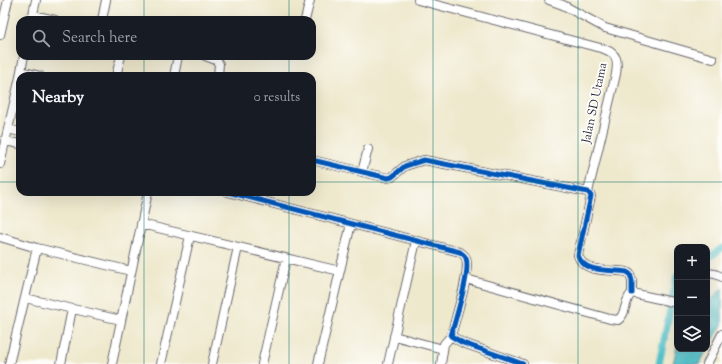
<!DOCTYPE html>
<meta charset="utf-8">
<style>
:root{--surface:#171b24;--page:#242831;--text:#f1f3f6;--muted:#9ea1a6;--line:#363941}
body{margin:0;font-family:"Sorts Mill Goudy",serif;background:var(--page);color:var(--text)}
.controls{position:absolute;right:12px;bottom:12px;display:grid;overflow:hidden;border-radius:8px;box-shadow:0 4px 16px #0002}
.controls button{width:36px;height:36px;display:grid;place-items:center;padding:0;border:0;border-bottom:1px solid var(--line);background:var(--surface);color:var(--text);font:20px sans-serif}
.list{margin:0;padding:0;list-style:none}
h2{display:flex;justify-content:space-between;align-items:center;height:52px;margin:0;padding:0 16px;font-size:17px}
h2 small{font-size:13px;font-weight:400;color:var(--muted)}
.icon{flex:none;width:22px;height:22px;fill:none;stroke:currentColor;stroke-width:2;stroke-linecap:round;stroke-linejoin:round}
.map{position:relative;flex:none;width:722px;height:364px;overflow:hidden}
.search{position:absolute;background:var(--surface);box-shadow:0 4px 16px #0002;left:16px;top:16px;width:300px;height:44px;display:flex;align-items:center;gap:10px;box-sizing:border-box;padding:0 14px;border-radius:12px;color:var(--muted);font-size:15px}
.panel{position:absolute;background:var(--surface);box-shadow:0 4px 16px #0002;left:16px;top:72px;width:300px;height:124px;border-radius:12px}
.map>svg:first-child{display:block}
.water{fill:#53c1c9;stroke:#3a7282}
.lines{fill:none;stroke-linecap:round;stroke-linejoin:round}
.canal{stroke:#53c1c9;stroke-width:7}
.street-casing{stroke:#69676e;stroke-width:10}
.street{stroke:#fff;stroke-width:8}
.cycleway-casing{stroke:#fdfcf7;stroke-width:8}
.cycleway{stroke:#0057b8;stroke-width:5}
.grid{fill:none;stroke:#0f766e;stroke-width:1;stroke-opacity:0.55}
.labels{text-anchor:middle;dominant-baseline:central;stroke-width:4;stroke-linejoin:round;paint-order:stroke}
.street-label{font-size:12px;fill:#22223b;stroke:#fdfcf7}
</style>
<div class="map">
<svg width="722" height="364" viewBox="0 0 722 364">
<rect width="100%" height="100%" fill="#fdfcf7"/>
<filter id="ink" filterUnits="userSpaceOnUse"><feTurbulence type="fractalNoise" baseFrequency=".025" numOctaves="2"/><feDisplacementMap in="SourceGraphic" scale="8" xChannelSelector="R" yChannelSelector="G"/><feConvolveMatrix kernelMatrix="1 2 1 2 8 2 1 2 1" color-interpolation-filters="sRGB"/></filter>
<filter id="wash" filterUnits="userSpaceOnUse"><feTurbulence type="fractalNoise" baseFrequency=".012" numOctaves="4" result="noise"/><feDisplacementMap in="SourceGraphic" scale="16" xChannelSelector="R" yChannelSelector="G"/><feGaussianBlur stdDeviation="0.9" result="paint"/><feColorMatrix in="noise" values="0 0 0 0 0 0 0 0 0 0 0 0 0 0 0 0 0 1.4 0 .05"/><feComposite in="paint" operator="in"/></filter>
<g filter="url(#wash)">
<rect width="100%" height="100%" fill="#eee8cc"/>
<!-- water -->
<path class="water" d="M 722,288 L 722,325 L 704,355 L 700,364 L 673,364 L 677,346 L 677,349 L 707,349 L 707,305 Z"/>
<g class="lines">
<!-- canal -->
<path class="canal" d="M 707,257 L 713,255 L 722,248
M 659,364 L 677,276"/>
</g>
</g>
<g filter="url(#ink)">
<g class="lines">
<!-- street casing -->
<g class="street-casing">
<path id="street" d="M 418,0 L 604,49 C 618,54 618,61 616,74 L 588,192
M 549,0 L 563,5 L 605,28 L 713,59
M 33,15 L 55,20
M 32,19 L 36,0
M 102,20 L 106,0
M 305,20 L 310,0
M 0,35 L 8,0
M 205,56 L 216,60 L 219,64 L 218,76
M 21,71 L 40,76
M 20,76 L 24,56
M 116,76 L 121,56
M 174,76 L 178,56
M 8,129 L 20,132
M 5,141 L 20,144
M 312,160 L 388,178 L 392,177 L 405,166 L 424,160 L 588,192 L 591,196 L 578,255 C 583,274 611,269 627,272 L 630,274 L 632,281 L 632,293
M 0,164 L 20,77
M 362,172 L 368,149
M 228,192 L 460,252 C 462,254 465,255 466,258 C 471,273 455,319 451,336 L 463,343 L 523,364
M 141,224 L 340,271
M 0,237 L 37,248 L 131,271
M 707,273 L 715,274 L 722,277
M 466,279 L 610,319 L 618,320 C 627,314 624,299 632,293 L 677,303
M 25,298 L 121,320
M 394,336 L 443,349
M 9,364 L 37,248
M 61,364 L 72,309
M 112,364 L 148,192
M 161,364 L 190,236
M 212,364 L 238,247
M 262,364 L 286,259
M 318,364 L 351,224
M 388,364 L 416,241
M 441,364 L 444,344 L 451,336
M 707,364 L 722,334"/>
</g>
<!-- street -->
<use href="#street" class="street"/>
<!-- cycleway casing -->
<g class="cycleway-casing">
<path id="cycleway" d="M 312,160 L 388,178 L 392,177 L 405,166 L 424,160 L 588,192 L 591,196 L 578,255 C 583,274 611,269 627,272 L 630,274 L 632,281 L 632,293
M 228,192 L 460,252 C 462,254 465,255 466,258 C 471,273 455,319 451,336 L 463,343 L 523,364"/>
</g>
<!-- cycleway -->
<use href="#cycleway" class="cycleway"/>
</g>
</g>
<!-- grid -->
<path class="grid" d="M 144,0 L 144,20M 289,0 L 289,20M 433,0 L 433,364M 578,0 L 578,364M 144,56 L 144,76M 289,56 L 289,76M 0,182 L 20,182M 312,182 L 722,182M 144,192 L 144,364M 289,192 L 289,364"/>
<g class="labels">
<!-- street labels -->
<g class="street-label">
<text transform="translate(595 103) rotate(-78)">Jalan SD Utama</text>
</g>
</g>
</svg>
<div class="controls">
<button>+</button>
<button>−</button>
<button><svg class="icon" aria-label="layers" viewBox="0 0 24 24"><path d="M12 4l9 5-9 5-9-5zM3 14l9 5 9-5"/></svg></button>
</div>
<div class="search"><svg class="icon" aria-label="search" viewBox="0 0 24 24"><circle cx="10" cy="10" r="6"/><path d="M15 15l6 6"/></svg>Search here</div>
<section class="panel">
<h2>Nearby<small>0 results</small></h2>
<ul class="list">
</ul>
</section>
</div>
